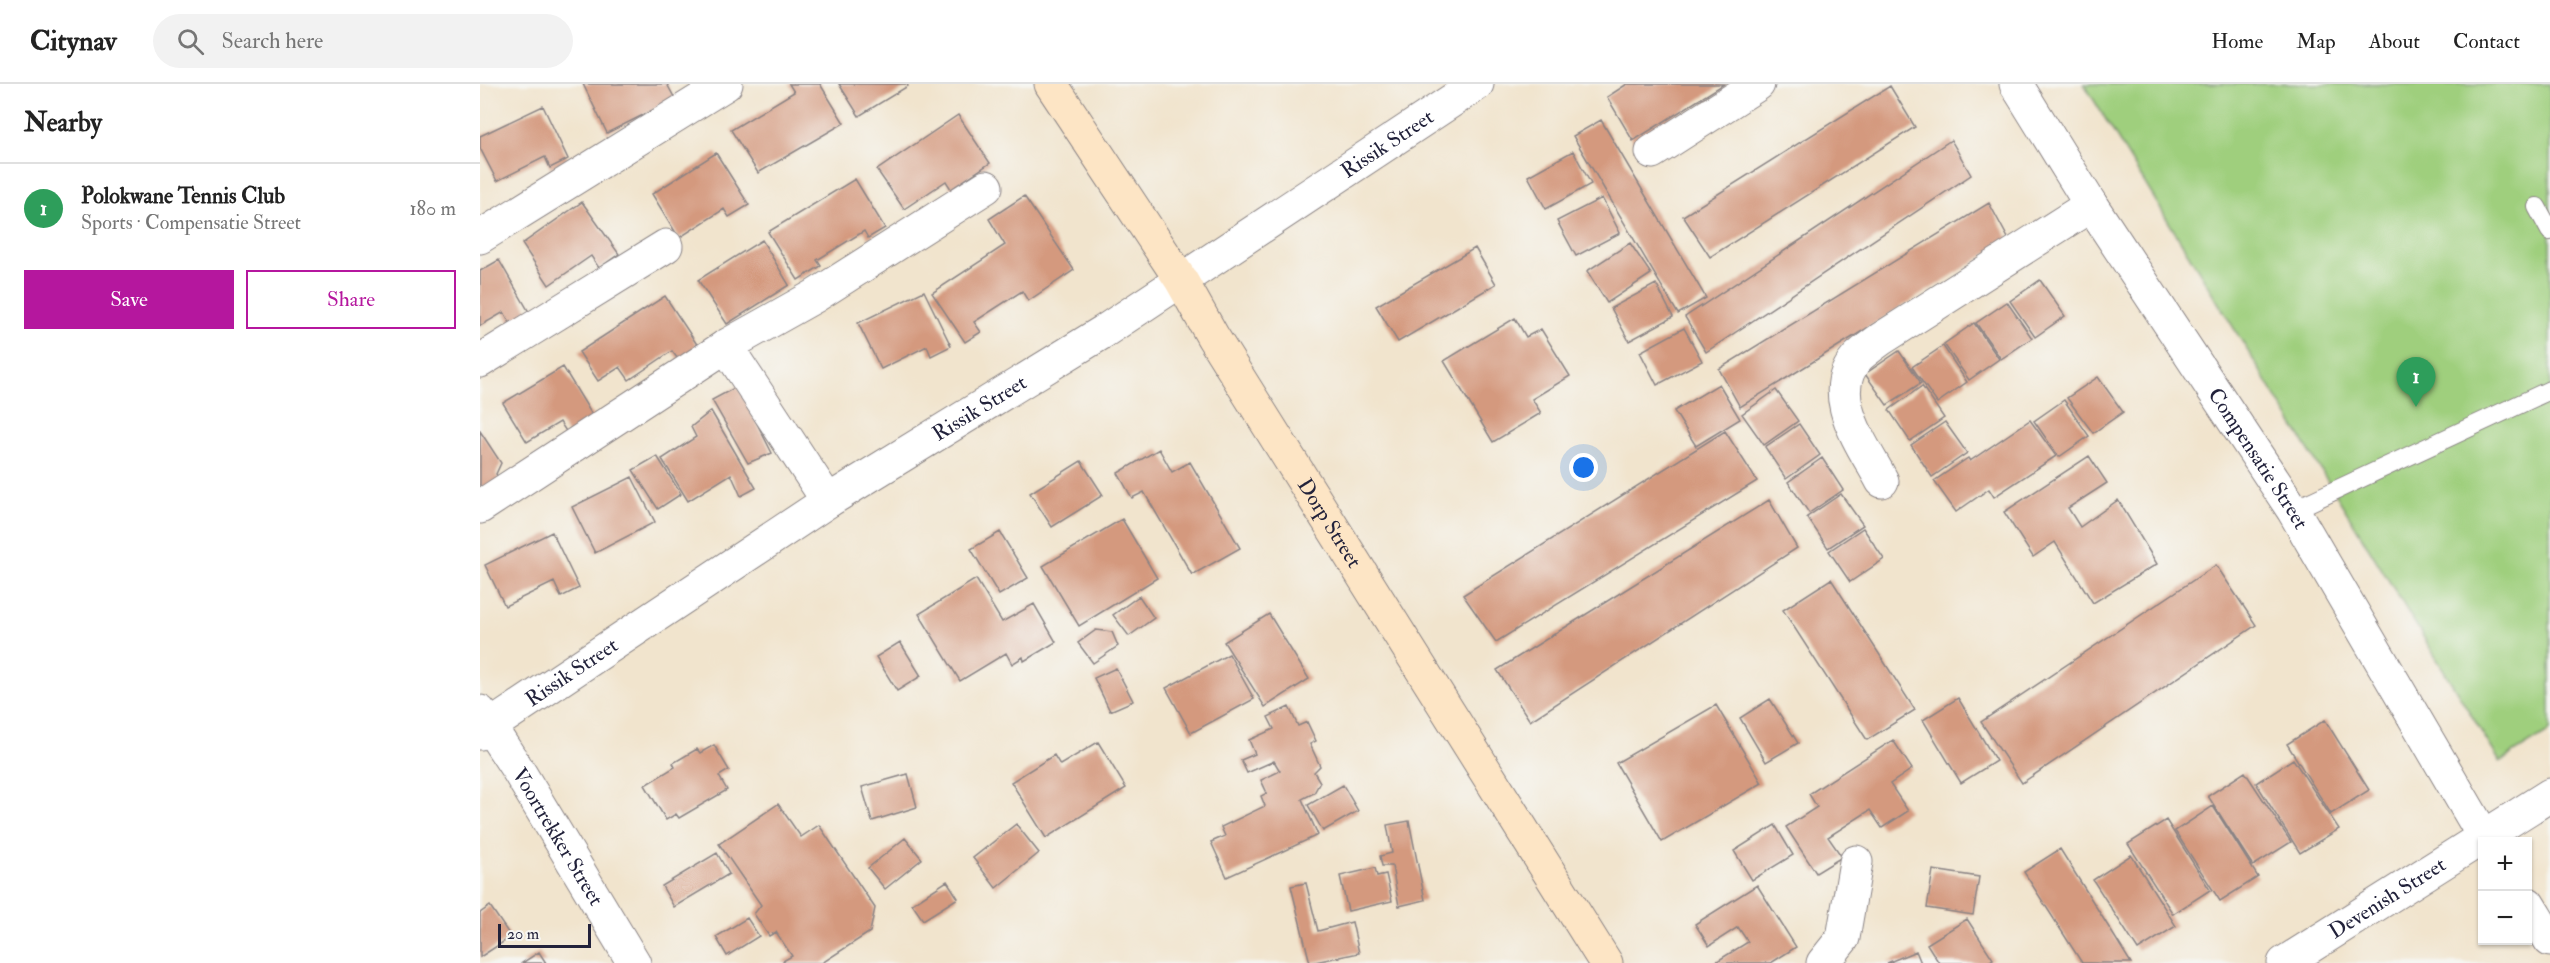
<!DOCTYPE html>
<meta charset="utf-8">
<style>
:root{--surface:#fff;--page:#f2f2f2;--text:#222;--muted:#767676;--line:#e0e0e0;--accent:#b5179e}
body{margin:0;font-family:"IM FELL Double Pica",serif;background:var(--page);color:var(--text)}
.controls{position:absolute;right:18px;bottom:18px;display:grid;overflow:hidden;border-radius:0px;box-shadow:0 2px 4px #0004}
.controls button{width:54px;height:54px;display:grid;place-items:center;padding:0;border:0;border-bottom:2px solid var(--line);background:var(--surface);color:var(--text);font:30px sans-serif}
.scale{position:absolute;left:18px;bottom:15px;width:93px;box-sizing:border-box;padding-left:6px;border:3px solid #22223b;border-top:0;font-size:16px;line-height:21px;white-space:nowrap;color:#22223b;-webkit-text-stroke:4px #f6f6f2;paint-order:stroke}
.you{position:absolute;left:1104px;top:384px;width:21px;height:21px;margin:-15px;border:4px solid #fff;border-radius:50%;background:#1a73e8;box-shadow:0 0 0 9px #1a73e833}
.badge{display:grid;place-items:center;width:39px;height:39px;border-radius:50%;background:var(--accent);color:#fff;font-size:20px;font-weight:700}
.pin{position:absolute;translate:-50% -50px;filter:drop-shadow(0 2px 3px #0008)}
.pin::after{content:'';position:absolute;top:32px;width:21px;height:18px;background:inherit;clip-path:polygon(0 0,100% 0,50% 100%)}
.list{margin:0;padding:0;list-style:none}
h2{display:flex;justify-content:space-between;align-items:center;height:78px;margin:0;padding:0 24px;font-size:26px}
h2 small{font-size:20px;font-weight:400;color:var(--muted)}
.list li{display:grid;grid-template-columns:39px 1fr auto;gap:18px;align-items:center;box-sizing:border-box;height:90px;padding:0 24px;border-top:2px solid var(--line)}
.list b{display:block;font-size:22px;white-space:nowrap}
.list p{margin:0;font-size:20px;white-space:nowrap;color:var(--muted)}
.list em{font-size:20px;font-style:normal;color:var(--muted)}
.actions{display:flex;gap:12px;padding:18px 24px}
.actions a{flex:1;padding:14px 0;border:2px solid var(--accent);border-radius:0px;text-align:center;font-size:21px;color:var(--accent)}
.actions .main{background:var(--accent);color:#fff}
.icon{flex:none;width:33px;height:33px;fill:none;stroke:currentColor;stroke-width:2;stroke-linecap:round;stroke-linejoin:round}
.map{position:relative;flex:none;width:2070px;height:879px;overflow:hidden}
header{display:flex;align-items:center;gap:36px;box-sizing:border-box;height:84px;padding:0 30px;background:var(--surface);border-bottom:2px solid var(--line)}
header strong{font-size:28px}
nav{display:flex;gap:33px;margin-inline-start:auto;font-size:21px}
.search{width:420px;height:54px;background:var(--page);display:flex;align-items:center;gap:15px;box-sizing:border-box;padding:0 21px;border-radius:33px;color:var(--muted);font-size:22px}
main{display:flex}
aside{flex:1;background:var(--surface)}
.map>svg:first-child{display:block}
.green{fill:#9fcf7d;stroke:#60785c;stroke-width:1.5}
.building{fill:#d4997e}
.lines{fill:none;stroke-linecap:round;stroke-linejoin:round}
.lane-casing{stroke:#8a8384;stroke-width:20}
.street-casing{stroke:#8a8384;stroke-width:35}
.secondary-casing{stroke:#8a8384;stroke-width:35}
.lane{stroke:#fff;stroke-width:18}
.street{stroke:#fff;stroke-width:33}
.secondary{stroke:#fde5c5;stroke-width:33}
.labels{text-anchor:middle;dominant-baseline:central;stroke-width:6;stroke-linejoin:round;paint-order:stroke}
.street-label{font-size:21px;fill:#22223b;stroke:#f6f6f2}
</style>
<header>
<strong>Citynav</strong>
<div class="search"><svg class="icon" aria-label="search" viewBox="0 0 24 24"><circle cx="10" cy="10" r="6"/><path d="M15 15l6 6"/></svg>Search here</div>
<nav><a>Home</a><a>Map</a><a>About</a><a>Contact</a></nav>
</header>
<main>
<aside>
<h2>Nearby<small></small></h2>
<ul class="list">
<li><span class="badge" style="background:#2e9e5b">1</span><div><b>Polokwane Tennis Club</b><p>Sports · Compensatie Street</p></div><em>180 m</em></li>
</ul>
<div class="actions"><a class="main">Save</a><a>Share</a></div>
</aside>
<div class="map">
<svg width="2070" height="879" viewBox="0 0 2070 879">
<rect width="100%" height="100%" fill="#f6f6f2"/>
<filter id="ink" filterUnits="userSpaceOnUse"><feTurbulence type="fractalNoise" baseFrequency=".0167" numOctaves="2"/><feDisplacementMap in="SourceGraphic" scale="12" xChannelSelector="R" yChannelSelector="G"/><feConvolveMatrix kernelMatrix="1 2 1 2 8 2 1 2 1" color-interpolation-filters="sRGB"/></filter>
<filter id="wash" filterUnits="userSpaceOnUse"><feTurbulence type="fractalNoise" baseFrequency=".008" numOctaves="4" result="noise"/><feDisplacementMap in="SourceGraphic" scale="24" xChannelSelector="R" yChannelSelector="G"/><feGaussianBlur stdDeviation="1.35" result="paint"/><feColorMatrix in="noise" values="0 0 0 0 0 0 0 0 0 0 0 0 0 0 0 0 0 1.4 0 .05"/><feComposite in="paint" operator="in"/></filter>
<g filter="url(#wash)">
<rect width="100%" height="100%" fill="#f1e4cd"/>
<!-- green -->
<path class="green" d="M 1604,0 L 2070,0 L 2070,647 L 2020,678 Z"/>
<g id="blocks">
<!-- building -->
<path class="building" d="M 103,0 L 187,0 L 195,15 L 127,49 Z
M 309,0 L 340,0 L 364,39 L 278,89 L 251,46 L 314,8 Z
M 359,0 L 427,0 L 428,2 L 379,32 Z
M 1147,0 L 1244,0 L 1153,57 L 1127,13 Z
M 1410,2 L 1435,43 L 1230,173 L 1203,132 Z
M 63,22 L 88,75 L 70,84 L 65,73 L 17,97 L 0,64 L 0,52 Z
M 478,31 L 510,79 L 471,105 L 466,97 L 424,125 L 397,86 Z
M 1121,36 L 1226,214 L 1198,230 L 1093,52 Z
M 1471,56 L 1491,91 L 1226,268 L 1205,233 Z
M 1093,67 L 1111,100 L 1066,125 L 1048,92 Z
M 236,69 L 269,121 L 249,133 L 244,125 L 199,154 L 172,110 Z
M 375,95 L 405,144 L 388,154 L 384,147 L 337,176 L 341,182 L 318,196 L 288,148 Z
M 544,112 L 594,186 L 548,217 L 542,207 L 494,238 L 501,248 L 485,258 L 452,209 L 525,161 L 509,135 Z
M 1122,114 L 1140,149 L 1096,172 L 1077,137 Z
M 102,118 L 139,170 L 119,184 L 111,172 L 69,201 L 42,160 Z
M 1509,119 L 1529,156 L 1260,323 L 1239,285 Z
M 282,156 L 309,201 L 247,240 L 218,196 Z
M 1150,159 L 1171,190 L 1127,219 L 1107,187 Z
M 995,164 L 1016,200 L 918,258 L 896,222 Z
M 19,176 L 49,228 L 30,239 L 24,228 L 0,242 L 0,187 Z
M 1560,196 L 1585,232 L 1555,253 L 1530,217 Z
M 1176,200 L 1193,233 L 1149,257 L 1131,224 Z
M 444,207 L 471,262 L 451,272 L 447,262 L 401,285 L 378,239 Z
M 185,212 L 220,265 L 200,278 L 192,267 L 149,296 L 140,283 L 118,297 L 99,268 Z
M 1527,218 L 1552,254 L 1521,275 L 1496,239 Z
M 1035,234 L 1046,253 L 1061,245 L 1090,292 L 1052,315 L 1061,329 L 1013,358 L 964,277 Z
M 1494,239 L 1519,275 L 1489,296 L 1464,260 Z
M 1204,244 L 1222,277 L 1177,301 L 1160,268 Z
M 1463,262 L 1487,298 L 1457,319 L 1432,283 Z
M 1419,267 L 1441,299 L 1407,321 L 1385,290 Z
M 83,283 L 117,339 L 91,355 L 80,338 L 47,358 L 23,319 Z
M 1618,293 L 1643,328 L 1613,349 L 1587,314 Z
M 1239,300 L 1260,335 L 1216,362 L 1194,327 Z
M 258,302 L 292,369 L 268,379 L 232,316 Z
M 1442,302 L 1464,334 L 1430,357 L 1409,326 Z
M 1296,306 L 1318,337 L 1284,361 L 1262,330 Z
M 1584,316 L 1609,352 L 1579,373 L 1554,337 Z
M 231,327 L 276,404 L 261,412 L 251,390 L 208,417 L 182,375 L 216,353 L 211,343 Z
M 1550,336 L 1576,372 L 1514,413 L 1509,405 L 1476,428 L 1454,397 L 1488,374 L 1490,377 Z
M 1465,338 L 1487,369 L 1452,393 L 1431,361 Z
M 1319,340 L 1340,371 L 1306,395 L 1285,363 Z
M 0,347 L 21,379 L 16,390 L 22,400 L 6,411 L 0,401 Z
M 1245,347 L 1277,397 L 1016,558 L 983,511 Z
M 679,365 L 692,388 L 710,378 L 760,464 L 712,491 L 664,408 L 652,414 L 638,389 Z
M 177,372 L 201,410 L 178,425 L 153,386 Z
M 1609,372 L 1627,399 L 1588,424 L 1600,443 L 1638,416 L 1677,480 L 1613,519 L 1575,458 L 1553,473 L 1524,428 Z
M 1342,374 L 1363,406 L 1329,429 L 1308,398 Z
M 601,377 L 623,411 L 572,443 L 550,409 Z
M 152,393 L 175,438 L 115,469 L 92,423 Z
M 1361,410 L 1383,441 L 1348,464 L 1327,433 Z
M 1289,416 L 1317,464 L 1050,637 L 1017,586 Z
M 642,435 L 677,494 L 599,542 L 563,482 Z
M 1383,444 L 1404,475 L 1370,498 L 1349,467 Z
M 72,448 L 99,504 L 81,513 L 74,498 L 25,522 L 5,481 Z
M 520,448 L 548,494 L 519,511 L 491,465 Z
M 1736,481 L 1776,541 L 1542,699 L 1501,638 Z
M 496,495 L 522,538 L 554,520 L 576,558 L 544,577 L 543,573 L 532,580 L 526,569 L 480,597 L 439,530 Z
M 1351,495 L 1435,626 L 1387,656 L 1303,526 Z
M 659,512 L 674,534 L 649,552 L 633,531 Z
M 789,530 L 829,595 L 785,623 L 744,558 Z
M 616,546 L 632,548 L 638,562 L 613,579 L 598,559 Z
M 420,558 L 441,592 L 417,607 L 396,573 Z
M 749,570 L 774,615 L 711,649 L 686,604 Z
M 636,584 L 653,617 L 630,627 L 614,594 Z
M 1478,614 L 1516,677 L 1481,699 L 1443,636 Z
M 1290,615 L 1318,659 L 1286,678 L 1260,634 Z
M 1236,621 L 1282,699 L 1182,758 L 1136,679 Z
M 809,623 L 818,642 L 827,638 L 836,657 L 830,660 L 840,682 L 834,688 L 840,698 L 834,709 L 822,715 L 838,751 L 747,793 L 731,758 L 745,752 L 741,743 L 785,722 L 781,712 L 787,709 L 781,696 L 800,687 L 794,677 L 767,689 L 761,676 L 775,670 L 769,656 L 794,645 L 788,633 Z
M 1845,636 L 1889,706 L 1851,730 L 1807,660 Z
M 1413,656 L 1432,685 L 1410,700 L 1428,727 L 1402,744 L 1390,726 L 1348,753 L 1362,773 L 1336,789 L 1306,743 L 1337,723 L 1329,710 Z
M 618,658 L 646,704 L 566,754 L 531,698 L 574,671 L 580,681 Z
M 234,661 L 249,686 L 239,692 L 247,706 L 199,734 L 196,730 L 186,736 L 165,701 L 195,683 L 193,679 L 217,665 L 220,669 Z
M 1813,675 L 1859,745 L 1820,769 L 1776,699 Z
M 1765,688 L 1811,758 L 1773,782 L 1728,712 Z
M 428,690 L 437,723 L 392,737 L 382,703 Z
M 863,701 L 878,727 L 843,747 L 828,721 Z
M 298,720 L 321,753 L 339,741 L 395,824 L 390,848 L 342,879 L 305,879 L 303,877 L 312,872 L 296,848 L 289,852 L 274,830 L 281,821 L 239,760 Z
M 1733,722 L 1778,793 L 1740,817 L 1695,747 Z
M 1686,736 L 1730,806 L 1693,830 L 1648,760 Z
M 929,737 L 945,816 L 919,822 L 912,782 L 902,782 L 900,772 L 912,769 L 907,741 Z
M 536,740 L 559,769 L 516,804 L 493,774 Z
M 1295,741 L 1313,771 L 1272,796 L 1254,767 Z
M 425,754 L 442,775 L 405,805 L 388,784 Z
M 1580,765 L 1651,879 L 1602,879 L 1544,788 Z
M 237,769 L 249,790 L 194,823 L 182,802 Z
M 1651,771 L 1696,842 L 1658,866 L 1613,796 Z
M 895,784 L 897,792 L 906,790 L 912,817 L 868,827 L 860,792 Z
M 1453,786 L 1499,793 L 1493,831 L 1447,824 Z
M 467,797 L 478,814 L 443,836 L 432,820 Z
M 826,799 L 838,847 L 872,838 L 879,869 L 830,879 L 811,802 Z
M 1277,801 L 1316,863 L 1291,879 L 1234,879 L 1268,858 L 1258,843 L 1229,862 L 1215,840 Z
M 10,822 L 31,853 L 0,873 L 0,829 Z
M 267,834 L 279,852 L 247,872 L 236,853 Z
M 1487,835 L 1513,875 L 1507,879 L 1459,879 L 1447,860 Z
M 1436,867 L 1441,879 L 1407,879 Z
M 59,868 L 66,879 L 42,879 Z"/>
</g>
</g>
<g filter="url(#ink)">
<use href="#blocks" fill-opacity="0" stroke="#8a8384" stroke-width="1.5"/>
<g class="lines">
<!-- lane casing -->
<g class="lane-casing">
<path id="lane" d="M 2057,123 L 2070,147
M 1813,426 L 2070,306"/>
</g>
<!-- street casing -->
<g class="street-casing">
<g id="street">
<path id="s1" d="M 1536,0 L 1611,121 L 1813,426 L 2007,758"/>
<path d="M 1172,68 L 1278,0"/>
<path d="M 0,153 L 246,0"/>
<path d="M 246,262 L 335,212 L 506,103"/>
<path d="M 0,277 L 186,162"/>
<path d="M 1402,397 C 1384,362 1342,309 1379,272 C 1386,266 1394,260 1401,255 L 1611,121"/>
<path d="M 0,423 L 246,262 L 348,417"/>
<path id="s2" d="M 0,628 L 38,686 L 154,879"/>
<path id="s3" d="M 0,649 L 348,417 L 623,248 L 997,0"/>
<path d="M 2048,820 L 2070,856"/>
<path d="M 1343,879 L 1363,854 L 1376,778"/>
<path id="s4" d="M 1804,879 L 2070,711"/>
</g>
</g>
<!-- secondary casing -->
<g class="secondary-casing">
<g id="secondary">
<path id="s5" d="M 571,0 L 701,196 L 733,253 L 1126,879"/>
</g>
</g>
<!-- lane -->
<use href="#lane" class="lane"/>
<!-- street -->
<use href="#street" class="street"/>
<!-- secondary -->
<use href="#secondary" class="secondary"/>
</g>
</g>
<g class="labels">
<!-- street labels -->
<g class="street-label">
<text stroke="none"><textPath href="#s3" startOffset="1082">Rissik Street</textPath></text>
<text stroke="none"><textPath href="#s3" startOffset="596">Rissik Street</textPath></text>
<text stroke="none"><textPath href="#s1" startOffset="446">Compensatie Street</textPath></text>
<text stroke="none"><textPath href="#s5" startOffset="520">Dorp Street</textPath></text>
<text stroke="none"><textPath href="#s3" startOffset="110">Rissik Street</textPath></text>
<text stroke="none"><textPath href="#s2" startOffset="147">Voortrekker Street</textPath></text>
<text stroke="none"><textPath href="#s4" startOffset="122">Devenish Street</textPath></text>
</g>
</g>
</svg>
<div class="controls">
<button>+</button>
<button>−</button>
</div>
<div class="scale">20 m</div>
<div class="you"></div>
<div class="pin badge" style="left:1936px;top:323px;background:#2e9e5b">1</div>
</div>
</main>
